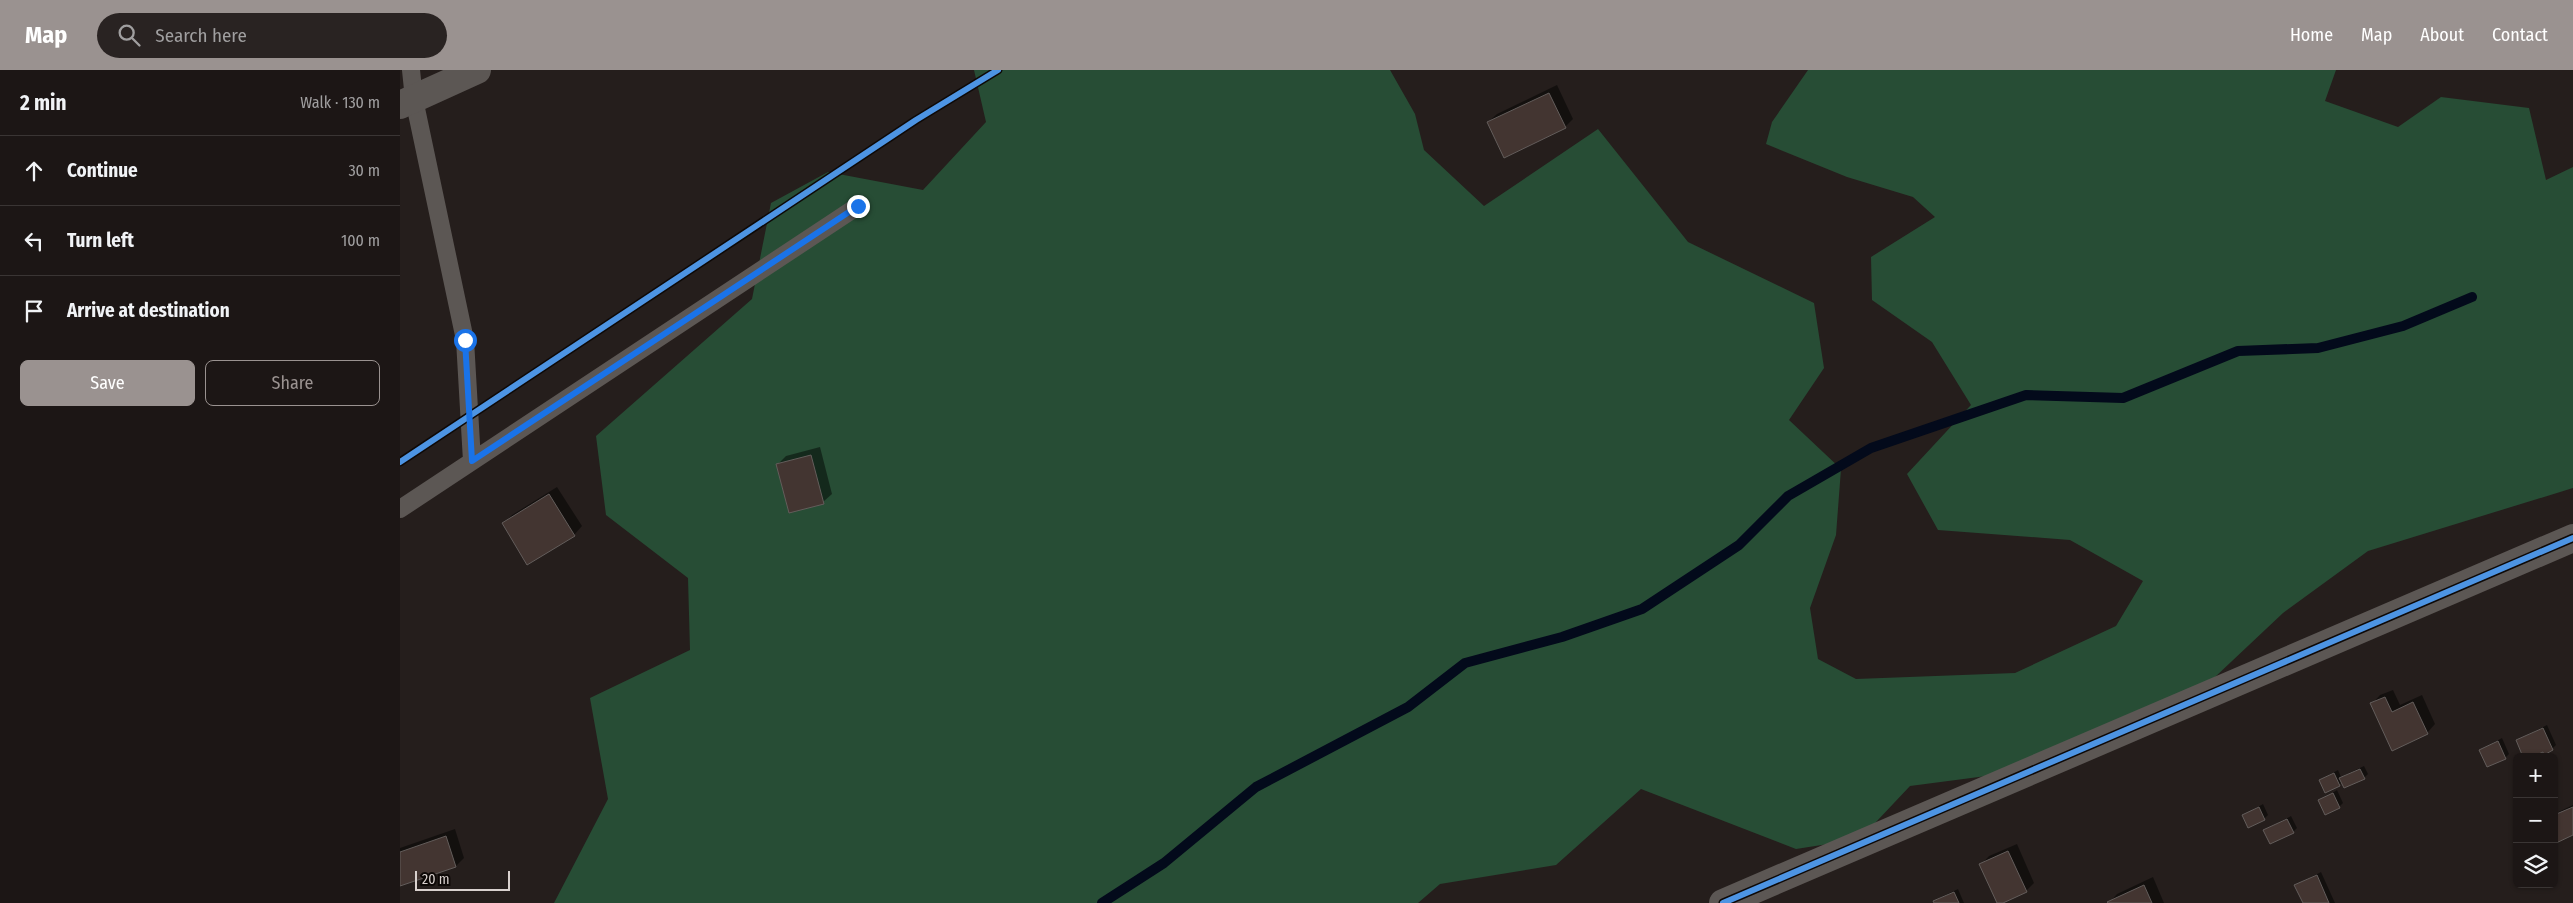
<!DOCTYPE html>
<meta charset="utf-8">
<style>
:root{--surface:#1c1615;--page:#292322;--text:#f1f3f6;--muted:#a09fa0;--line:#3a3534;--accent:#9a9290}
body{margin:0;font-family:"Fira Sans Condensed",sans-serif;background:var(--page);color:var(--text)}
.controls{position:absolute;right:15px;bottom:15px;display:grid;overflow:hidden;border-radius:8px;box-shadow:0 1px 4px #0004}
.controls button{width:45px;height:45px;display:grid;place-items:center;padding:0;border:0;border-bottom:1px solid var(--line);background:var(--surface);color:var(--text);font:25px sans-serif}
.scale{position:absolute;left:15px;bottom:12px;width:95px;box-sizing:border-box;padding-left:5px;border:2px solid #d9d1ce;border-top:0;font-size:14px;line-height:18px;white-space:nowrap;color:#d9d1ce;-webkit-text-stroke:4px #0e0907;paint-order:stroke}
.stop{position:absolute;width:15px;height:15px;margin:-11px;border:4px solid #1a73e8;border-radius:50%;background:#fff}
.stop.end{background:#1a73e8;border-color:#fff;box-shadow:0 1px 5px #0008}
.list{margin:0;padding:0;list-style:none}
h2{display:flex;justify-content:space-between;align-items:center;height:65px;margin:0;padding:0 20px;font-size:21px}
h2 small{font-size:16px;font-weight:400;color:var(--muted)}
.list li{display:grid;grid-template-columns:32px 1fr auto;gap:15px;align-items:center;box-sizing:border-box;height:70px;padding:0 20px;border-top:1px solid var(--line)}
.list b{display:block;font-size:19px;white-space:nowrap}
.list em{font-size:16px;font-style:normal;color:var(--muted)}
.actions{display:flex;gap:10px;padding:15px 20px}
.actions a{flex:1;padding:11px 0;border:1px solid var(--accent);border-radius:8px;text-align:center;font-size:18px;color:var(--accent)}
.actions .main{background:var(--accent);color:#fff}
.icon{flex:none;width:28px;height:28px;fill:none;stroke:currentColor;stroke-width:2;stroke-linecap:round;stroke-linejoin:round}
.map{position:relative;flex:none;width:2173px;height:833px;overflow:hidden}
header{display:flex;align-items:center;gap:30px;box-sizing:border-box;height:70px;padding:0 25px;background:var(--accent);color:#fff}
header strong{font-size:24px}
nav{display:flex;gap:28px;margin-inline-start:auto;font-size:18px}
.search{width:350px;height:45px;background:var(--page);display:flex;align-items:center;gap:12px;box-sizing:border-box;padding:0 18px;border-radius:28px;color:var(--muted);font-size:19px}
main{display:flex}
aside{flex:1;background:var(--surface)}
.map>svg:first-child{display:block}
.green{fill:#274d35}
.shadow{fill:#0007}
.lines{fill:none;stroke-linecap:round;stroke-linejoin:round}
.stream{stroke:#030a1b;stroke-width:10}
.building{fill:#433531;stroke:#635d5b}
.service{stroke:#5c5754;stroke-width:18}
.minor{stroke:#5c5754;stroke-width:28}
.secondary{stroke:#5c5754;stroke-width:28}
.cycleway-casing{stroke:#0e0907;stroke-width:9}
.cycleway{stroke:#4d94e3;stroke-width:6}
.route{stroke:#1a73e8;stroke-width:6}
</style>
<header>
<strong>Map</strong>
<div class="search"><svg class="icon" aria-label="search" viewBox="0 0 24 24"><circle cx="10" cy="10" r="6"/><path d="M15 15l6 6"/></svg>Search here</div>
<nav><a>Home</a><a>Map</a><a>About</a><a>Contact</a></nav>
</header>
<main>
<aside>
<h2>2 min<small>Walk · 130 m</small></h2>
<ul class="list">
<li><svg class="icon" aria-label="ahead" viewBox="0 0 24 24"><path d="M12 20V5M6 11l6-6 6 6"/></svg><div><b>Continue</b></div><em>30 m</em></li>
<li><svg class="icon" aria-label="left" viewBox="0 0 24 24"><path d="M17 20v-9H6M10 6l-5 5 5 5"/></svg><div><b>Turn left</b></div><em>100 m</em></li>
<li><svg class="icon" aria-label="arrive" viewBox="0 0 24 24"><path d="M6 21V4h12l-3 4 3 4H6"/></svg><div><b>Arrive at destination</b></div></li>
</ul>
<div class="actions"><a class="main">Save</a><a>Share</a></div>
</aside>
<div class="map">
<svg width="2173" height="833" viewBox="0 0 2173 833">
<rect width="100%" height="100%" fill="#251e1c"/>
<!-- green -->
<path class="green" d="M 574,0 L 990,0 L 1015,44 L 1024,80 L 1084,136 L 1198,59 L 1288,172 L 1414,233 L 1424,298 L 1389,350 L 1441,399 L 1436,465 L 1410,538 L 1418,589 L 1456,609 L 1615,603 L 1716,556 L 1743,511 L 1670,470 L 1538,460 L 1507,404 L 1571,335 L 1532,272 L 1472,230 L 1471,187 L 1535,147 L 1513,127 L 1447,107 L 1366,74 L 1372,52 L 1408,0 L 1936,0 L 1925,31 L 1998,57 L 2041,27 L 2129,38 L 2146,110 L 2173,97 L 2173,418 L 1968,481 L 1883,543 L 1763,656 L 1655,697 L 1510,716 L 1460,769 L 1396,779 L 1241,719 L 1156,795 L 1040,814 L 1018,833 L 154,833 L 208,729 L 190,628 L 290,580 L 288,508 L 206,445 L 196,366 L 352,229 L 371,133 L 428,102 L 523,120 L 586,52 Z"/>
<!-- shadow -->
<path class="shadow" d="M 1157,15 L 1173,49 L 1165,57 L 1088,52 L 1097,44 Z
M 420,377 L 432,424 L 423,432 L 377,395 L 386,386 Z
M 157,417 L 182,456 L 174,465 L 128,493 L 103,454 L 112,445 Z
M 1993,620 L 2000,635 L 2022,625 L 2035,654 L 2027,663 L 1972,634 L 1980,625 Z
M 2147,655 L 2156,675 L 2152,679 L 2144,680 L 2118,670 Z
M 2102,668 L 2109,684 L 2105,688 L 2080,680 Z
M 1964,696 L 1968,704 L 1964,708 L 1942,712 L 1939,715 L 1920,710 L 1938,700 L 1941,707 Z
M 1937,720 L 1943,733 L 1939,737 L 1920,731 Z
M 1863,734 L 1868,745 L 1864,749 L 1844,745 Z
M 2173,735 L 2173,764 L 2154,772 L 2154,744 Z
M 1891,746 L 1897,758 L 1893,762 L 1865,760 Z
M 55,759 L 64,788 L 56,796 L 0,815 L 0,778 Z
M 1617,774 L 1634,813 L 1626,821 L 1598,833 L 1581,795 L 1589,786 Z
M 1921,802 L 1935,833 L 1904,833 L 1896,815 Z
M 1753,807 L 1764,833 L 1709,833 L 1717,824 Z
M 1558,819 L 1564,833 L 1536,833 L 1539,828 Z"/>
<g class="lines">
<!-- stream -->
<path class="stream" d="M 702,833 L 764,793 L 856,717 L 1008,637 L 1065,593 L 1162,567 L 1242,539 L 1339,475 L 1388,426 L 1471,378 L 1626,325 L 1723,328 L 1838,281 L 1918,278 L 2003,256 L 2072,227"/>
</g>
<!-- building -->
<path class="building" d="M 1149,23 L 1166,58 L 1104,88 L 1087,52 Z
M 411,385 L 424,434 L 389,443 L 376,394 Z
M 149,424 L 175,466 L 127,495 L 102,453 Z
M 1985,627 L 1992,642 L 2013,632 L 2028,664 L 1992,681 L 1970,633 Z
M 2143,658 L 2153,680 L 2144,685 L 2143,682 L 2132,687 L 2123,687 L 2116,670 Z
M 2098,671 L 2106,689 L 2087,697 L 2079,680 Z
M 1960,699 L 1965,709 L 1944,718 L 1939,708 Z
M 1934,703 L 1940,716 L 1925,723 L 1919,710 Z
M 1933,723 L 1940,738 L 1925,745 L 1918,730 Z
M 1859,737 L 1865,750 L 1848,758 L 1842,745 Z
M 2173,737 L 2173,765 L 2154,774 L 2154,745 Z
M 1887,749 L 1894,763 L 1870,774 L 1863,760 Z
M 46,766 L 56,797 L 0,816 L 0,782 Z
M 1608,781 L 1627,822 L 1603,833 L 1597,833 L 1579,794 Z
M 1917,805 L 1929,833 L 1903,833 L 1894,815 Z
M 1744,815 L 1752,833 L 1708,833 L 1707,832 Z
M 1554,822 L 1559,833 L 1534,833 L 1533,831 Z"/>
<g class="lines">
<!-- service -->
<path class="service" d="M 11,0 L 14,29 L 65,270 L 72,391
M 0,439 L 458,136"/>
<!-- minor -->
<path class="minor" d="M 1323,833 L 2173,468"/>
<!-- secondary -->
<path class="secondary" d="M 0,35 L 77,0"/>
<!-- cycleway casing -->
<g class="cycleway-casing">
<path id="cycleway" d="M 0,392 L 516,50 L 598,0
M 1323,833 L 2173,468"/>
</g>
<!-- cycleway -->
<use href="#cycleway" class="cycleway"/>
</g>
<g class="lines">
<!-- route -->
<path class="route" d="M 65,270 L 72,391 L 458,136"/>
</g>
</svg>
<div class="controls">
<button>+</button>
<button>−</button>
<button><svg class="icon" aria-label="layers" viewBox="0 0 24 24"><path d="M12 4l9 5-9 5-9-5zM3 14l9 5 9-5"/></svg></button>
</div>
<div class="scale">20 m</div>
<div class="stop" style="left:65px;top:270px"></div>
<div class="stop end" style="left:458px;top:136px"></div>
</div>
</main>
